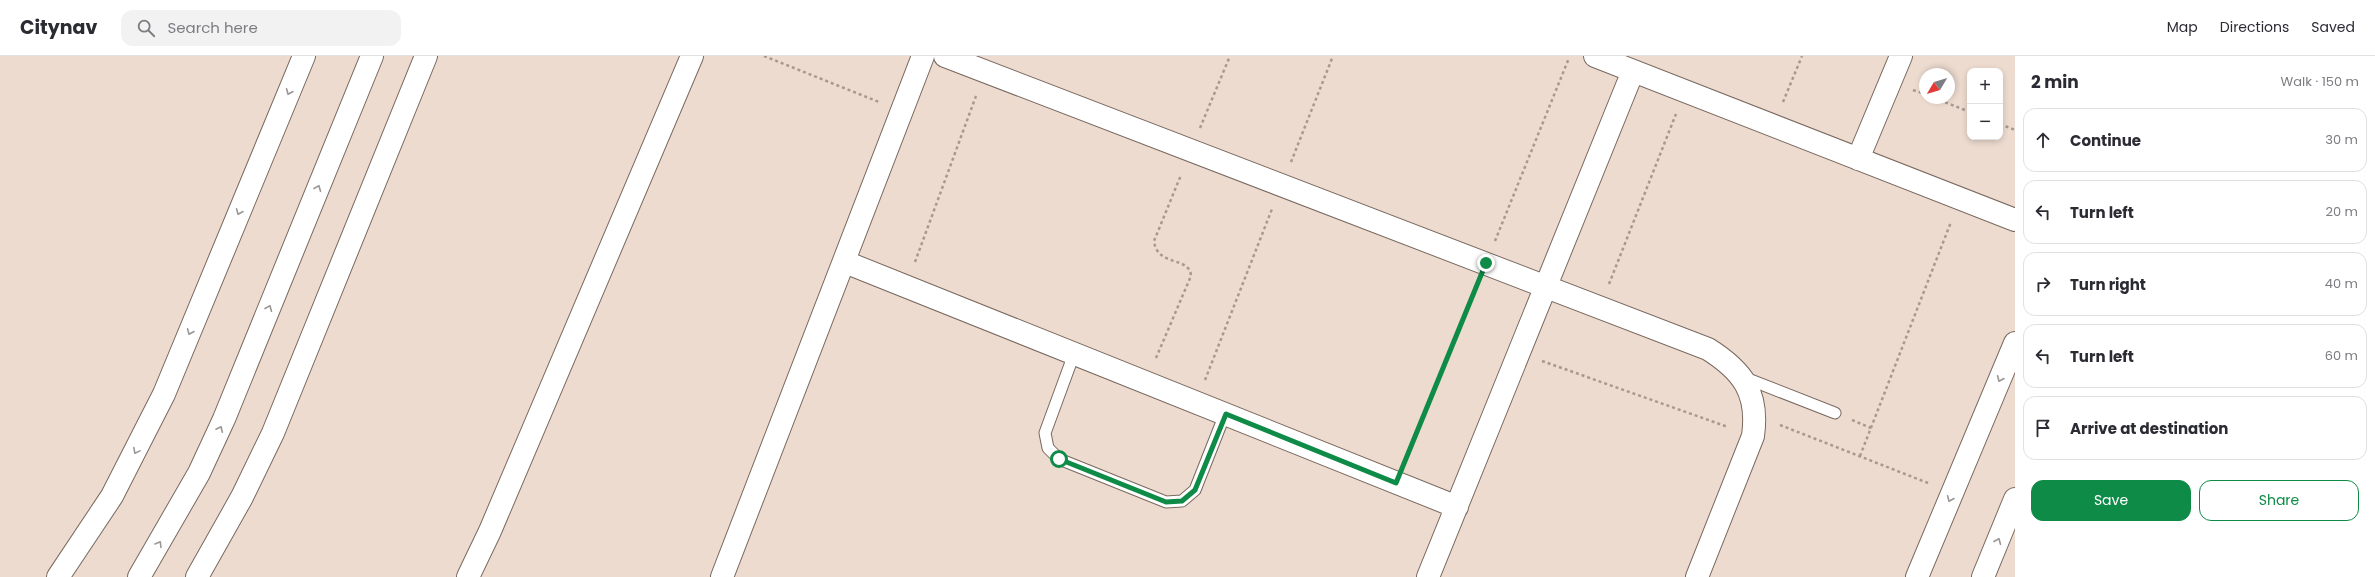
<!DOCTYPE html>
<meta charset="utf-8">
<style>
:root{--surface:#fff;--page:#f2f2f3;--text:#2b2b33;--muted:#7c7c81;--line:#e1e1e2;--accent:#0e8b47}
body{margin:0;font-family:Poppins,sans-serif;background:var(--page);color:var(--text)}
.controls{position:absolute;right:12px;top:12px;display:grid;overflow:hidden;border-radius:8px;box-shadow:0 2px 6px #0003}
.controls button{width:36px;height:36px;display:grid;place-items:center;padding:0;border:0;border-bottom:1px solid var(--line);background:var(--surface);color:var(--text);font:20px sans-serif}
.compass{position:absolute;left:1919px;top:12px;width:36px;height:36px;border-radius:50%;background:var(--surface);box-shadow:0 2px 6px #0003;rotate:232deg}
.stop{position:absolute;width:12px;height:12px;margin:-9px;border:3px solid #0e8b47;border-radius:50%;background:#fff}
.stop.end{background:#0e8b47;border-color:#fff;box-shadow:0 1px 4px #0008}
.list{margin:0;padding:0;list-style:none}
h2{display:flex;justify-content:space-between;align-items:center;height:52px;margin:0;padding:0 16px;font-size:17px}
h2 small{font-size:13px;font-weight:400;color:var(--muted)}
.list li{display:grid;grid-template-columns:26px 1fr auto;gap:12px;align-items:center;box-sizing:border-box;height:64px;margin:0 8px 8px;padding:0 8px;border:1px solid var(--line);border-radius:12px}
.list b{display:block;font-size:15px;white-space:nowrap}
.list em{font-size:13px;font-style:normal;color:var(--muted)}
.actions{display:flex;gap:8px;padding:12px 16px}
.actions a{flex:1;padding:9px 0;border:1px solid var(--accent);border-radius:12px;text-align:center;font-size:14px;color:var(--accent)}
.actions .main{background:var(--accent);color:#fff}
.icon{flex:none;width:22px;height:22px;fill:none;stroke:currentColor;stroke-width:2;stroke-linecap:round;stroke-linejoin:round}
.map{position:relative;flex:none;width:2015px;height:521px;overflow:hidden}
header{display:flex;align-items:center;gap:24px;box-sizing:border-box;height:56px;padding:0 20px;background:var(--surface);border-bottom:1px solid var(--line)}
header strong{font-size:19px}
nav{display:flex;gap:22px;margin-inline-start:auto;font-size:14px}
.search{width:280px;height:36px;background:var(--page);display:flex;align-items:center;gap:10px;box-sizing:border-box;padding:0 14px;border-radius:12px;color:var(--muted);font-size:15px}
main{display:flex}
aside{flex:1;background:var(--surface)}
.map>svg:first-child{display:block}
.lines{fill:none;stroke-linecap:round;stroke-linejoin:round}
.lane-casing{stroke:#79695f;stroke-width:13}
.street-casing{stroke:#79695f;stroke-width:24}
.secondary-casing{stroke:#79695f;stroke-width:24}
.path{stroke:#a79990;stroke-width:2.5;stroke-dasharray:3 3;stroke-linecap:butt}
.lane{stroke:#fff;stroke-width:11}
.street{stroke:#fff;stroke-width:22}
.secondary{stroke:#fff;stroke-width:22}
.oneway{stroke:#9a9896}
.route{stroke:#0e8b47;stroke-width:5}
</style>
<header>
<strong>Citynav</strong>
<div class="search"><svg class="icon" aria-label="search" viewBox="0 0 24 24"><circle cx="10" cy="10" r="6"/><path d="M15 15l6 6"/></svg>Search here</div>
<nav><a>Map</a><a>Directions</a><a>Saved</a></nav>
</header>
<main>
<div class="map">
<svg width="2015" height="521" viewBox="0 0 2015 521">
<rect width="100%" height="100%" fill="#eddbcf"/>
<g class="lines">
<!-- lane casing -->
<g class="lane-casing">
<path id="lane" d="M 1074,298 L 1045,377 L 1048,392 L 1059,403 L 1166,446 L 1182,445 L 1195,434 L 1225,358
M 1743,321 L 1835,357"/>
</g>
<!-- street casing -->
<g class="street-casing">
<path id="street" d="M 945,0 L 1708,293 C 1743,315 1759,337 1753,380 L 1697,521
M 1595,0 L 2015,164
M 1858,103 L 1901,0
M 845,206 L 1457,451
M 197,521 L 242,441 L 273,377 L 426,0
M 468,521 L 490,475 L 692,0
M 722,521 L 923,0
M 1428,521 L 1633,15
M 1917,521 L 2015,287
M 1983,521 L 2015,443"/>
</g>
<!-- secondary casing -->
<g class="secondary-casing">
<path id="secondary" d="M 58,521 L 112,440 L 164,338 L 304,0
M 139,521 L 199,417 L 224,363 L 372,0"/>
</g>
<!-- path -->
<path class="path" d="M 764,0 L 879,46
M 1913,34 L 1925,38
M 1934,42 L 1970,56
M 1783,46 L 1802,0
M 2000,68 L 2015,74
M 1200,72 L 1230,0
M 1291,106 L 1333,0
M 1495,185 L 1569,2
M 915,206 L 976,40
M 1609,228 L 1676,58
M 1156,302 L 1191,220 C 1190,200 1157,211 1154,185 L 1181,119
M 1542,305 L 1728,371
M 1205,324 L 1272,153
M 1852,364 L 1871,372
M 1780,369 L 1928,427
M 1860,400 L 1951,166
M 1406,403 L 1476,232"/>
<!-- lane -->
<use href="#lane" class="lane"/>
<!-- street -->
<use href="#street" class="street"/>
<!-- secondary -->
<use href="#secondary" class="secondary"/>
</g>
<!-- one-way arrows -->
<defs><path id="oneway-chevron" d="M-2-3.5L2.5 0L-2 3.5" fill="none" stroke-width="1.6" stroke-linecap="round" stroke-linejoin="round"/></defs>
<g class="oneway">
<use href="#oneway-chevron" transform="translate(289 36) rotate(113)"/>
<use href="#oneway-chevron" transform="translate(318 132) rotate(-68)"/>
<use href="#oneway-chevron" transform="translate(239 156) rotate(113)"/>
<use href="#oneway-chevron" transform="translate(269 252) rotate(-68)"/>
<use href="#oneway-chevron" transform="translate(190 276) rotate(113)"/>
<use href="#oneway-chevron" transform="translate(2000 323) rotate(113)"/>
<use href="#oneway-chevron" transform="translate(220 373) rotate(-65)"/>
<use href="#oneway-chevron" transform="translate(136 395) rotate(118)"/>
<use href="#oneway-chevron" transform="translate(1950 443) rotate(113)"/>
<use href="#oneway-chevron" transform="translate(1998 485) rotate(-68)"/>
<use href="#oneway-chevron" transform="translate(159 488) rotate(-59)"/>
</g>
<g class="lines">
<!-- route -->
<path class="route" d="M 1059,403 L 1166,446 L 1182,445 L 1195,434 L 1226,358 L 1396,427 L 1486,207"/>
</g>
</svg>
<div class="controls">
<button>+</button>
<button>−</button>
</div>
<svg class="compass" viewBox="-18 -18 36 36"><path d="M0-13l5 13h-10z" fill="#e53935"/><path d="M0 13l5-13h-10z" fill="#7c7c81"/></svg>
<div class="stop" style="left:1059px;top:403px"></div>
<div class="stop end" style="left:1486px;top:207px"></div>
</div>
<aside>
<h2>2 min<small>Walk · 150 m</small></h2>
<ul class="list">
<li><svg class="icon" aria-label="ahead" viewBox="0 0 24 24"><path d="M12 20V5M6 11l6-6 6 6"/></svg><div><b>Continue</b></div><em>30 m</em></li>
<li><svg class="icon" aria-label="left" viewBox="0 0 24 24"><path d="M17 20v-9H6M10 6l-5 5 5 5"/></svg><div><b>Turn left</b></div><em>20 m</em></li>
<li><svg class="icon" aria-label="right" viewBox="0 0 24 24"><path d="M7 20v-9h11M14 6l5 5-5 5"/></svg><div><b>Turn right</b></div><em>40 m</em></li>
<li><svg class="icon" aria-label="left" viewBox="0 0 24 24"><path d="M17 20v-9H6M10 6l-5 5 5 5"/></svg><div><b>Turn left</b></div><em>60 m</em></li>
<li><svg class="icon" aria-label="arrive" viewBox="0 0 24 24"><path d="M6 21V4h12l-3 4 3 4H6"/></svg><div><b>Arrive at destination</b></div></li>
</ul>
<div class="actions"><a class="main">Save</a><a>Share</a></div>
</aside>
</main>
